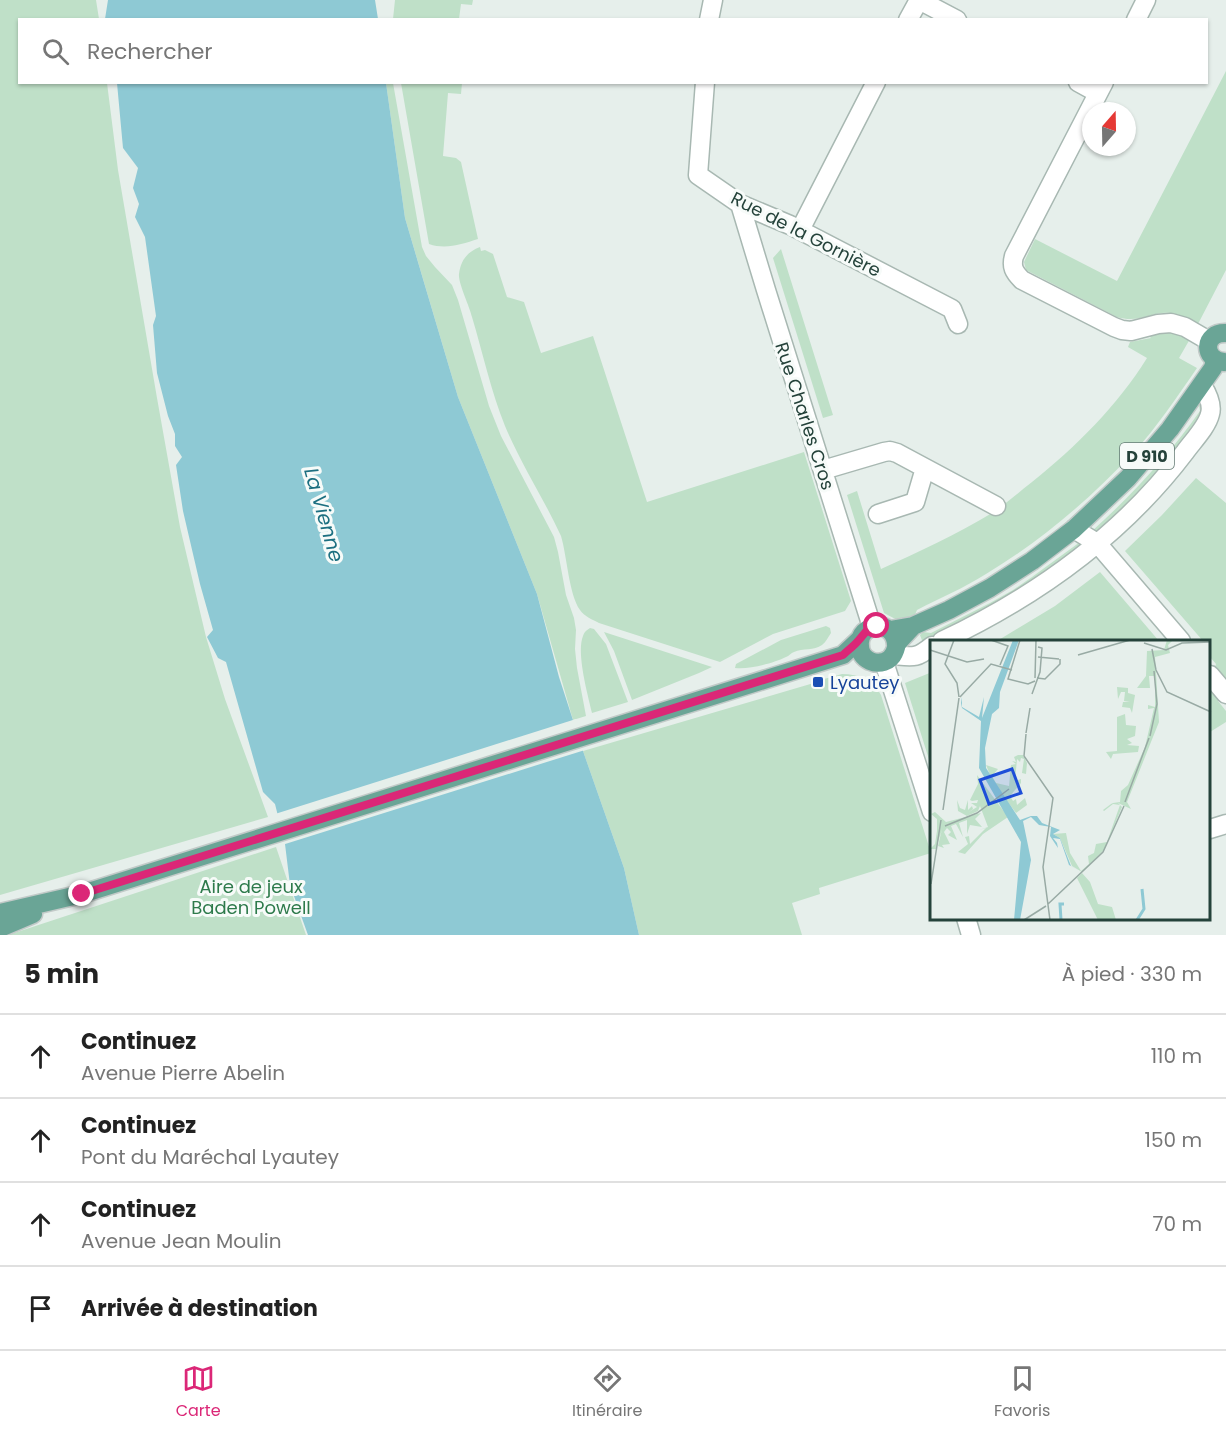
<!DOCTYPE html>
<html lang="fr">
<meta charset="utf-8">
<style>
:root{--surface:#fff;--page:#f2f2f2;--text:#222;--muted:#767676;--line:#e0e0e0;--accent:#db2777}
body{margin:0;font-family:Poppins,sans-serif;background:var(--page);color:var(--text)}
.compass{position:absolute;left:1082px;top:102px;width:54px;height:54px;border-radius:50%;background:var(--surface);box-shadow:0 2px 4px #0004;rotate:20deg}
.stop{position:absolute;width:18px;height:18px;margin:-14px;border:4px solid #db2777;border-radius:50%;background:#fff}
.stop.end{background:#db2777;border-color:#fff;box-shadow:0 2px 6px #0008}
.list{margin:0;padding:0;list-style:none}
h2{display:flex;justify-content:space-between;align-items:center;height:78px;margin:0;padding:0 24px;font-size:26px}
h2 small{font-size:20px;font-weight:400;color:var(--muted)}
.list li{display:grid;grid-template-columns:39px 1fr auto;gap:18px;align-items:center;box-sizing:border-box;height:84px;padding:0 24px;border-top:2px solid var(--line)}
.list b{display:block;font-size:22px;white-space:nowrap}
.list p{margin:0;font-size:20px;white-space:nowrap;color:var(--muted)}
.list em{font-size:20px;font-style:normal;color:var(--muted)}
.icon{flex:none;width:33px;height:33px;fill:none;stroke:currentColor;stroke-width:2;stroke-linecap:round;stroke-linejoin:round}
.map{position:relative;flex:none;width:1226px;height:935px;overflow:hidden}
.search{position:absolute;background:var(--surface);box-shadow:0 2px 4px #0004;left:18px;right:18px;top:18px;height:66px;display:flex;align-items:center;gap:15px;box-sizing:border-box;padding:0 21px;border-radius:0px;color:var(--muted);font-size:22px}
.sheet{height:414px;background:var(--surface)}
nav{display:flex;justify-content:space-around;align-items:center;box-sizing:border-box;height:84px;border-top:2px solid var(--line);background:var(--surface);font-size:16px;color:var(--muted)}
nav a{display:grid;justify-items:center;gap:3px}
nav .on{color:var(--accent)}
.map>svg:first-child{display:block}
.green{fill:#bfe0c8}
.water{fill:#8ec9d4}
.pier{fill:#e6efeb}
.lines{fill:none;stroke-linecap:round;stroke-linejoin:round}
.minor-casing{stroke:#a8b8b2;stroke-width:21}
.major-casing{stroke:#c2cac8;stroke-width:21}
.minor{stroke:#fff;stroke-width:18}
.major{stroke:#6aa596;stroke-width:18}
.route{stroke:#db2777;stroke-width:8}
.transit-dot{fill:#1a4fb4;stroke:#f7fbf9;stroke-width:2}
.labels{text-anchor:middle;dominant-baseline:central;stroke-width:6;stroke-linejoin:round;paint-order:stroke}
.shield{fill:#f7fbf9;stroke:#637a73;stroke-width:1.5}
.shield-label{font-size:16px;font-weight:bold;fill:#24423a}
.street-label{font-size:18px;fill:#24423a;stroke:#f7fbf9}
.transit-label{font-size:18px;fill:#164399;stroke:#f7fbf9;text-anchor:start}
.park-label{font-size:18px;fill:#2d7a4b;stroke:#f7fbf9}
.water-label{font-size:20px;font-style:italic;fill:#1c6f80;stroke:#f7fbf9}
.inset-river{fill:none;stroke:#8ec9d4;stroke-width:3}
.inset-road{fill:none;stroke:#98aaa4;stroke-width:1.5}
.view{fill:#1d4ed8;fill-opacity:0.15;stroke:#1d4ed8;stroke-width:3}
.inset-edge{fill:none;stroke:#24423a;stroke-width:3}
</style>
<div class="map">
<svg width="1226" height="935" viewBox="0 0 1226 935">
<rect width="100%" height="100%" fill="#e6efeb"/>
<!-- green -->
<path class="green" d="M 0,0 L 96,0 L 99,19 L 20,20 L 20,82 L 107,83 L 118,170 L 157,398 L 180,527 L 206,637 L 225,699 L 268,817 L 0,895 Z
M 395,0 L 473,0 L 472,5 L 461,4 L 459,19 L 393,19 Z
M 1226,71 L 1226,270 L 1198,324 C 1189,320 1180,314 1170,313 C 1151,311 1140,324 1117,317 L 1026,270 L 1024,262 L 1035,239 L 1117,281 Z
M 386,83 L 393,83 L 422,247 L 426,256 L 435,267 L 452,285 L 458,300 L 489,406 L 501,436 L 554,537 L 558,552 L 566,595 L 574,618 L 576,630 L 575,649 L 577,668 L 586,716 L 573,720 L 537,594 L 458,397 L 405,218 Z
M 401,83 L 462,83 L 461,94 L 448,93 L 443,156 L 456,158 L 461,162 L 478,239 C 462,244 446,250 429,244 Z
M 480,247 L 481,251 L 485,250 L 493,254 L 507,297 L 524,302 L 541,353 L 593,336 L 647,502 L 804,452 L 851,601 L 845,611 L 773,634 L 720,662 L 599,623 C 593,620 584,616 580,610 C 569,595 567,556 561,536 C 544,499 521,464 505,426 C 491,391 483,354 472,317 C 470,307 458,283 459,274 C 461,260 467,252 480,247 Z
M 781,249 L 833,415 L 823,418 L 773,258 Z
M 1171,330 L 1190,339 L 1179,358 L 1197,368 C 1177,397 1157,427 1134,452 C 1090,499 1041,541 986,574 C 964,588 940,598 917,610 L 914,617 L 901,622 L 884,613 L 847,495 L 857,491 L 881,569 C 919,552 957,534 992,513 C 1006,504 1019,492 1032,482 C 1077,446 1117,406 1147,358 L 1128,347 L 1130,342 L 1151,338 L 1148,335 Z
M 1202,401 L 1203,417 L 1181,448 L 1100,534 L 1091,532 C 1132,495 1168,456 1200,411 L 1199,405 Z
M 1196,478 L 1226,503 L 1226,684 L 1217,693 L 1218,701 L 1226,711 L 1226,722 L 1210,732 L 1210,674 L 1214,670 L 1216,664 L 1210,657 L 1210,641 L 1203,641 L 1125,551 L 1162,515 Z
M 1080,542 L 1086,542 L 1073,557 L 924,646 L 920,635 L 923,632 L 931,633 L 990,603 L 1013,590 L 1032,577 Z
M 1100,572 L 1159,641 L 997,641 L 1055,606 Z
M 826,626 L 830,628 L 831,633 C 828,637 826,642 822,645 C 814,651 803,648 794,652 C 791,653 789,656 786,657 C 774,663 748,670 735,668 L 736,664 L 781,640 Z
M 590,628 L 594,629 L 606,644 L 628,702 L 592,713 C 588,695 576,653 583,636 C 585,631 586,631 590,628 Z
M 604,632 L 712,667 L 699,673 L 632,700 L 614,651 Z
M 932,672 L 932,769 L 905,683 Z
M 842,674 C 859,674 873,680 881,695 L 931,853 L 819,888 L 820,894 L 792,903 L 802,935 L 639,935 L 624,868 L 583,751 L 824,680 L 824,679 Z
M 276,847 L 306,935 L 8,935 Z"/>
<!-- water -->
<path class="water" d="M 108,0 L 375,0 L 378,19 L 105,19 Z
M 117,83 L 386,83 L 405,218 L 423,279 L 458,397 L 537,594 L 559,677 L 583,751 L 624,868 L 639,935 L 308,935 L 290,885 L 285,844 L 275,804 L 263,792 L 226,662 L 218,658 L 207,637 L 213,630 L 200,584 L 183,511 L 176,465 L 182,457 L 175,446 L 175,434 L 168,416 L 157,373 L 153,325 L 156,316 L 145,237 L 135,217 L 139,204 L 133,188 L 138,168 L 123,148 Z"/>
<!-- pier -->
<path class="pier" d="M 576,719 L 585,750 L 282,845 L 275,814 Z"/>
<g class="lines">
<!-- minor casing -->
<g class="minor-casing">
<path id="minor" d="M 919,0 L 957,20
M 709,20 L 713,0
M 908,20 L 919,0
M 1136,20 L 1146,0
M 705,82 L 698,175 L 740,204 L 790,225 L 952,309 L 958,324
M 1078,82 L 1098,93
M 1104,82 L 1014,256 C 1011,267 1014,272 1022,280 L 1114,327 L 1122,330 L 1131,331 L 1158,324 L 1171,323 L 1185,327 L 1209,341
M 740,204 L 766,290 L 872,627
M 800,230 L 876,82
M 823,470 L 884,452 L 890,451 L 897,453 L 996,506
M 878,514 L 915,502 L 925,468
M 1074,529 L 1097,543 L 1181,641
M 942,641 C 1035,597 1122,535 1185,452 C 1192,442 1207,427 1210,414 C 1213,404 1207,393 1202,385
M 893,655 C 913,657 916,659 932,646
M 884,662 L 932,812
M 1210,675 L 1226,694
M 1210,829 L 1226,824
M 966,918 L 971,935"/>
</g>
<!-- major casing -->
<g class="major-casing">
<path id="major" d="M 1224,362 C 1202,360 1203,332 1226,333
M 890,630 L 913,626 L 949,610 L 990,588 L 1032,561 L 1074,529 L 1128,478 L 1170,429 L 1213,368 L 1215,360
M 896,645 C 895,618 857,622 860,646 C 860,653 864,658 870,661 C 879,665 890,662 894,653 C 896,649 896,647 897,644 C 901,638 908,632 913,626
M 0,913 L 82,894 L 808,666 L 843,655 L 860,639
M 0,928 L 33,914"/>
</g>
<!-- minor -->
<use href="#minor" class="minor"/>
<!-- major -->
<use href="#major" class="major"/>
</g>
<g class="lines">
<!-- route -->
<path class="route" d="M 82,894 L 843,655 C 848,650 854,646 858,641 C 865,634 866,628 877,626"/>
</g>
<!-- markers -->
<rect class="transit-dot" x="812" y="676" width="12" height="12" rx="3"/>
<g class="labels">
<!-- shield labels -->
<rect class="shield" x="1120" y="443" width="54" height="26" rx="4.5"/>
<g class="shield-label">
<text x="1147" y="456">D 910</text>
</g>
<!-- street labels -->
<g class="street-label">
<text transform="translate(806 234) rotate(27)">Rue de la Gornière</text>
<text transform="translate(805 416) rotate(72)">Rue Charles Cros</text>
</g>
<!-- transit labels -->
<g class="transit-label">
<text x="830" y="682">Lyautey</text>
</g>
<!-- park labels -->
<g class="park-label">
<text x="251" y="886">Aire de jeux<tspan x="251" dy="21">Baden Powell</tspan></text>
</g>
<!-- water labels -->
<g class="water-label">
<text transform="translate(324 515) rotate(74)">La Vienne</text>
</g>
</g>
<!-- overview -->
<g transform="translate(930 640)">
<rect width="280" height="280" fill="#e6efeb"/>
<path d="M 237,0 L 243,0 L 238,5 L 240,13 L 225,17 L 229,82 L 197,162 L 201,169 L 188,163 L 192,167 L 174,210 L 152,232 L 142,226 L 130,198 L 123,194 L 136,193 L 140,213 L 151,231 L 159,224 L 158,216 L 164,213 L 166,204 L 177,202 L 190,165 L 183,164 L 174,171 L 173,170 L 181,164 L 183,163 L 190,162 L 191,151 L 198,145 L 215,107 L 224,68 L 218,69 L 218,65 L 225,67 L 225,36 L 219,36 L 220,48 L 207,48 L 216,36 L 217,11 L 234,10 ZM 187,47 L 198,48 L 198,53 L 205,55 L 202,73 L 200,68 L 192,67 L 193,62 L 200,62 L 194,61 L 195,52 L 191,52 L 188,59 ZM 195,74 L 196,85 L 206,86 L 205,96 L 197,99 L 202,103 L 197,105 L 209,106 L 208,112 L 183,114 L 181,119 L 176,112 L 187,111 L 187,77 ZM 88,115 L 93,115 L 97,123 L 96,134 L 92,133 L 94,119 L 91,118 L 90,122 L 87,119 L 85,141 L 91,139 L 91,143 L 80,156 L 83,161 L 86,159 L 87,165 L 95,158 L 97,165 L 86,173 L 63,142 L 56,125 L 68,129 L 62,136 L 66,143 L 79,146 L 81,125 L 86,124 L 82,121 L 86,122 L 84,117 ZM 47,135 L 78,177 L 53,194 L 35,214 L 28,212 L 38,204 L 35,197 L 39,196 L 40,204 L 56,188 L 49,190 L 58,187 L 50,166 L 48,171 L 37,176 L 28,171 L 27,160 L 30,168 L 35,170 L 38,160 L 38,170 L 42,166 L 43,169 L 39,172 L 47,167 L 41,163 L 47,163 L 48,160 L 42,161 L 40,160 L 48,144 ZM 5,172 L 16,182 L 51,173 L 45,179 L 52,187 L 40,185 L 37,194 L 37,180 L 29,183 L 33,197 L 26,184 L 21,186 L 27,200 L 18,195 L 21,192 L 17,188 L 14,192 L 20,204 L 12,205 L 14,208 L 8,206 L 12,189 L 6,209 L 0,209 L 5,204 L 7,191 L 7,179 L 1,174 ZM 152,233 L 160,242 L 168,264 L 182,267 L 186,280 L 168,280 L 147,238 Z" fill="#bfe0c8"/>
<path d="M 83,0 L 89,0 L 70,52 L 69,68 L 62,74 L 55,108 L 56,128 L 90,180 L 101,176 L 107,176 L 112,183 L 130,190 L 123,194 L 130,198 L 141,226 L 152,232 L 139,225 L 130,199 L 123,198 L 127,203 L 128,208 L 120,196 L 121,187 L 109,185 L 101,177 L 93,181 L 101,220 L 90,280 L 84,280 L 91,202 L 49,128 L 51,81 L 32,68 L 31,63 L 32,57 L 32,67 L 49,77 L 54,57 L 52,78 Z" fill="#8ec9d4"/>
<path class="inset-river" d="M 131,280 L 130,264 L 134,264M 207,280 L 214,269 L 212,249"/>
<path class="inset-road" d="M 24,0 L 15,24 L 27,43 L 29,57M 61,0 L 78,6 L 70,25M 90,0 L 78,39 L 98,44 L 105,41M 214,3 L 236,10 L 252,3 L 281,2M 222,9 L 226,30 L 237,52 L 281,72M 0,10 L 37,22 L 54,19M 148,15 L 200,0M 108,17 L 129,19M 105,38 L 106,0M 107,38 L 115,39 L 130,24 L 130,19M 102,54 L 110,32 L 112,8 L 108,7M 30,57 L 61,24 L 82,30M 96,93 L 100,68M 220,96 L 227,64 L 224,31M 94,116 L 123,158 L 113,227 L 120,280M 94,116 L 96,94M 195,162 L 219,98M 13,170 L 29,58M 15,186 L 47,173 L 79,149M 1,244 L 11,180M 118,264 L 173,212 L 194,166M 94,280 L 116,266"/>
<path class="view" d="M 82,129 L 91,153 L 59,164 L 50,140 Z"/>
<rect width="280" height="280" class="inset-edge"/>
</g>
</svg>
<svg class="compass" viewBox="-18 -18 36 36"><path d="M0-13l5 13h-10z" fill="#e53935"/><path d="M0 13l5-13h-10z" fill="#767676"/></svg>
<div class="stop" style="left:877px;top:626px"></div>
<div class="stop end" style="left:82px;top:894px"></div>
<div class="search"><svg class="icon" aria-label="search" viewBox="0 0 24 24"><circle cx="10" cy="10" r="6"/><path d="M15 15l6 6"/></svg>Rechercher</div>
</div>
<section class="sheet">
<h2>5 min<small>À pied · 330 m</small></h2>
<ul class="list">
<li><svg class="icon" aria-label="ahead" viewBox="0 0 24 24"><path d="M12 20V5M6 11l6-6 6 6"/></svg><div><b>Continuez</b><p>Avenue Pierre Abelin</p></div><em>110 m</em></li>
<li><svg class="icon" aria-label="ahead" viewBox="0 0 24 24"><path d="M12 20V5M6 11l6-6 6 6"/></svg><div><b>Continuez</b><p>Pont du Maréchal Lyautey</p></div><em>150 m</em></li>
<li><svg class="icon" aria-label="ahead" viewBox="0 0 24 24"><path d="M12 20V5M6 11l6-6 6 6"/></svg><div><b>Continuez</b><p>Avenue Jean Moulin</p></div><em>70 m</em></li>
<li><svg class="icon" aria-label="arrive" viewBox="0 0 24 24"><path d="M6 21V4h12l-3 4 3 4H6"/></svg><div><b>Arrivée à destination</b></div></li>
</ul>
</section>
<nav>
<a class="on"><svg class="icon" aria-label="map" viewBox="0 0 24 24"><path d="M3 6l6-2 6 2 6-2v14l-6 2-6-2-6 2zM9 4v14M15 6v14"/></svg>Carte</a>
<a><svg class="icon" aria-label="directions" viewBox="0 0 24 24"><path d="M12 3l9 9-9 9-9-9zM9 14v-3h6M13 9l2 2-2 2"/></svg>Itinéraire</a>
<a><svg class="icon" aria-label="saved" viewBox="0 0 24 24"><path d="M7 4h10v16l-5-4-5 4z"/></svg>Favoris</a>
</nav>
